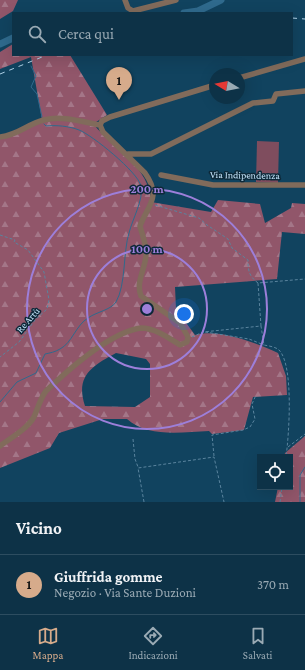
<!DOCTYPE html>
<html lang="it">
<meta charset="utf-8">
<style>
:root{--surface:#0d3247;--page:#163a4e;--text:#f1f3f6;--muted:#9aaab4;--line:#2d4d60;--accent:#d6ab8b}
body{margin:0;font-family:"Crimson Pro",serif;background:var(--page);color:var(--text)}
.controls{position:absolute;right:12px;bottom:12px;display:grid;overflow:hidden;border-radius:0px;box-shadow:0 4px 16px #0002}
.controls button{width:36px;height:36px;display:grid;place-items:center;padding:0;border:0;border-bottom:1px solid var(--line);background:var(--surface);color:var(--text);font:20px sans-serif}
.compass{position:absolute;left:209px;top:68px;width:36px;height:36px;border-radius:50%;background:var(--surface);box-shadow:0 4px 16px #0002;rotate:280deg}
.you{position:absolute;left:184px;top:314px;width:14px;height:14px;margin:-10px;border:3px solid #fff;border-radius:50%;background:#1a73e8;box-shadow:0 0 0 6px #1a73e833}
.badge{display:grid;place-items:center;width:26px;height:26px;border-radius:50%;background:var(--accent);color:#111;font-size:13px;font-weight:700}
.pin{position:absolute;translate:-50% -33px;filter:drop-shadow(0 1px 2px #0008)}
.pin::after{content:'';position:absolute;top:21px;width:14px;height:12px;background:inherit;clip-path:polygon(0 0,100% 0,50% 100%)}
.list{margin:0;padding:0;list-style:none}
h2{display:flex;justify-content:space-between;align-items:center;height:52px;margin:0;padding:0 16px;font-size:17px}
h2 small{font-size:13px;font-weight:400;color:var(--muted)}
.list li{display:grid;grid-template-columns:26px 1fr auto;gap:12px;align-items:center;box-sizing:border-box;height:60px;padding:0 16px;border-top:1px solid var(--line)}
.list b{display:block;font-size:15px;white-space:nowrap}
.list p{margin:0;font-size:13px;white-space:nowrap;color:var(--muted)}
.list em{font-size:13px;font-style:normal;color:var(--muted)}
.icon{flex:none;width:22px;height:22px;fill:none;stroke:currentColor;stroke-width:2;stroke-linecap:round;stroke-linejoin:round}
.map{position:relative;flex:none;width:305px;height:502px;overflow:hidden}
.search{position:absolute;background:var(--surface);box-shadow:0 4px 16px #0002;left:12px;right:12px;top:12px;height:44px;display:flex;align-items:center;gap:10px;box-sizing:border-box;padding:0 14px;border-radius:0px;color:var(--muted);font-size:15px}
.sheet{height:112px;background:var(--surface)}
nav{display:flex;justify-content:space-around;align-items:center;box-sizing:border-box;height:56px;border-top:1px solid var(--line);background:var(--surface);font-size:11px;color:var(--muted)}
nav a{display:grid;justify-items:center;gap:2px}
nav .on{color:var(--accent)}
.map>svg:first-child{display:block}
.forest{fill:url(#forest-firs);fill-rule:evenodd}
.green{fill:#7f4d5e}
.lines{fill:none;stroke-linecap:round;stroke-linejoin:round}
.stream{stroke:#2f6a8d;stroke-width:1}
.river{stroke:#2f6a8d;stroke-width:7}
.path{stroke:#5a849e;stroke-width:1;stroke-dasharray:3 2;stroke-linecap:butt}
.minor{stroke:#816b5b;stroke-width:5.5}
.rail{stroke:#b1d3e9;stroke-width:1;stroke-dasharray:5 5;stroke-linecap:butt}
.ring{fill:none;stroke:#9d7fda;stroke-width:2}
.labels{text-anchor:middle;dominant-baseline:central;stroke-width:3;stroke-linejoin:round;paint-order:stroke}
.street-label{font-size:10px;fill:#c6e5fb;stroke:#0d2838}
.centre{fill:#9d7fda;stroke:#0d2838;stroke-width:2}
.ring-label{font-size:12px;text-anchor:middle;font-weight:bold;fill:#9d7fda;stroke:#0d2838;stroke-width:3;stroke-linejoin:round;paint-order:stroke}
</style>
<div class="map">
<svg width="305" height="502" viewBox="0 0 305 502">
<defs>
<pattern id="forest-firs" width="22" height="20" patternUnits="userSpaceOnUse"><rect width="22" height="20" fill="#91566a"/><path d="M5 1l3.5 6h-7zM16 11l3.5 6h-7z" fill="#a47688"/></pattern>
</defs>
<rect width="100%" height="100%" fill="#11435f"/>
<!-- forest -->
<path class="forest" d="M 0,0 L 18,0 L 13,11 L 0,19 Z
M 13,44 L 13,55 L 70,55 L 107,115 L 93,124 C 114,149 150,167 151,202 L 211,212 L 218,200 L 260,204 L 265,223 L 291,208 L 292,203 L 305,204 L 305,234 L 282,232 L 277,279 L 175,287 L 176,309 L 195,335 C 219,328 256,343 278,353 L 286,376 L 287,395 L 253,397 L 244,430 L 212,434 L 209,431 C 182,432 148,438 127,419 L 103,419 L 59,433 L 50,448 L 0,468 L 0,137 L 42,120 L 31,57 L 0,69 L 0,52 ZM 116,353 L 146,359 L 150,364 L 150,397 L 135,407 L 85,406 C 75,376 92,366 116,353 Z
M 305,436 L 305,502 L 275,502 L 278,487 L 290,487 L 290,457 L 284,457 L 285,453 Z"/>
<!-- green -->
<path class="green" d="M 257,141 L 279,142 L 278,183 L 256,182 Z"/>
<g class="lines">
<!-- stream -->
<path class="stream" d="M 30,55 L 30,56
M 31,66 L 36,76 L 31,87 L 37,94 L 42,117
M 0,402 L 17,382 L 36,373 L 45,354 C 50,353 55,352 60,349 C 72,343 76,325 88,318 C 96,312 111,310 116,302 C 126,285 123,252 129,233 C 132,220 144,199 141,186 C 138,172 92,135 79,130 C 69,126 56,125 46,126 L 44,124
M 300,502 L 300,475 L 305,467"/>
<!-- river -->
<path class="river" d="M 184,13 L 198,11 L 221,0
M 0,44 L 13,38"/>
<!-- path -->
<path class="path" d="M 155,205 L 199,218 L 207,225 L 228,239 L 232,248 L 248,260 C 248,271 249,276 258,283
M 0,235 L 15,240 L 14,242 L 28,250 L 44,272 L 49,300 L 47,309 L 35,320 L 19,342 L 0,357
M 261,326 L 258,283 L 305,279
M 205,332 L 249,339 L 264,345
M 192,337 L 203,332 L 261,326 L 264,345 C 269,346 276,347 279,350 C 294,365 289,435 286,457
M 133,439 L 135,459 L 138,467
M 288,447 L 305,434
M 214,456 L 212,435 L 243,430 L 250,427 L 255,419 L 252,404 L 256,395
M 144,502 L 138,468 L 214,457 L 224,502
M 280,502 L 282,487"/>
<!-- minor -->
<path class="minor" d="M 125,0 L 128,8 L 133,11 L 176,0
M 239,78 L 305,59
M 0,137 C 19,135 27,124 44,120 C 61,115 83,122 100,125
M 128,154 L 151,154 L 253,103 L 273,101 L 276,94 L 305,91
M 161,175 L 213,185 L 305,185
M 0,446 C 11,438 27,429 34,417 C 38,408 40,399 46,391 C 68,370 111,332 141,328 C 155,328 169,338 180,345 L 187,342 L 188,337 L 180,323 L 141,296 C 135,281 147,267 146,252 C 146,244 142,234 140,226 C 148,205 162,197 145,173 L 103,132 L 100,125 L 102,121 L 110,117 L 215,85"/>
<!-- rail -->
<path class="rail" d="M 292,18 L 305,19
M 0,74 L 47,55"/>
</g>
<!-- distance rings -->
<g class="ring">
<circle cx="147" cy="309" r="60"/>
<circle cx="147" cy="309" r="120"/>
</g>
<g class="labels">
<!-- street labels -->
<g class="street-label">
<text transform="translate(245 175) rotate(1)">Via Indipendenza</text>
<text transform="translate(28 320) rotate(-49)">Re Artù</text>
</g>
</g>
<circle cx="147" cy="309" r="6" class="centre"/>
<g class="ring-label">
<text x="147" y="193">200 m</text>
<text x="147" y="253">100 m</text>
</g>
</svg>
<div class="controls">
<button><svg class="icon" aria-label="locate" viewBox="0 0 24 24"><circle cx="12" cy="12" r="6"/><path d="M12 2v4M12 18v4M2 12h4M18 12h4"/></svg></button>
</div>
<svg class="compass" viewBox="-18 -18 36 36"><path d="M0-13l5 13h-10z" fill="#e53935"/><path d="M0 13l5-13h-10z" fill="#9aaab4"/></svg>
<div class="you"></div>
<div class="pin badge" style="left:119px;top:100px">1</div>
<div class="search"><svg class="icon" aria-label="search" viewBox="0 0 24 24"><circle cx="10" cy="10" r="6"/><path d="M15 15l6 6"/></svg>Cerca qui</div>
</div>
<section class="sheet">
<h2>Vicino<small></small></h2>
<ul class="list">
<li><span class="badge">1</span><div><b>Giuffrida gomme</b><p>Negozio · Via Sante Duzioni</p></div><em>370 m</em></li>
</ul>
</section>
<nav>
<a class="on"><svg class="icon" aria-label="map" viewBox="0 0 24 24"><path d="M3 6l6-2 6 2 6-2v14l-6 2-6-2-6 2zM9 4v14M15 6v14"/></svg>Mappa</a>
<a><svg class="icon" aria-label="directions" viewBox="0 0 24 24"><path d="M12 3l9 9-9 9-9-9zM9 14v-3h6M13 9l2 2-2 2"/></svg>Indicazioni</a>
<a><svg class="icon" aria-label="saved" viewBox="0 0 24 24"><path d="M7 4h10v16l-5-4-5 4z"/></svg>Salvati</a>
</nav>
